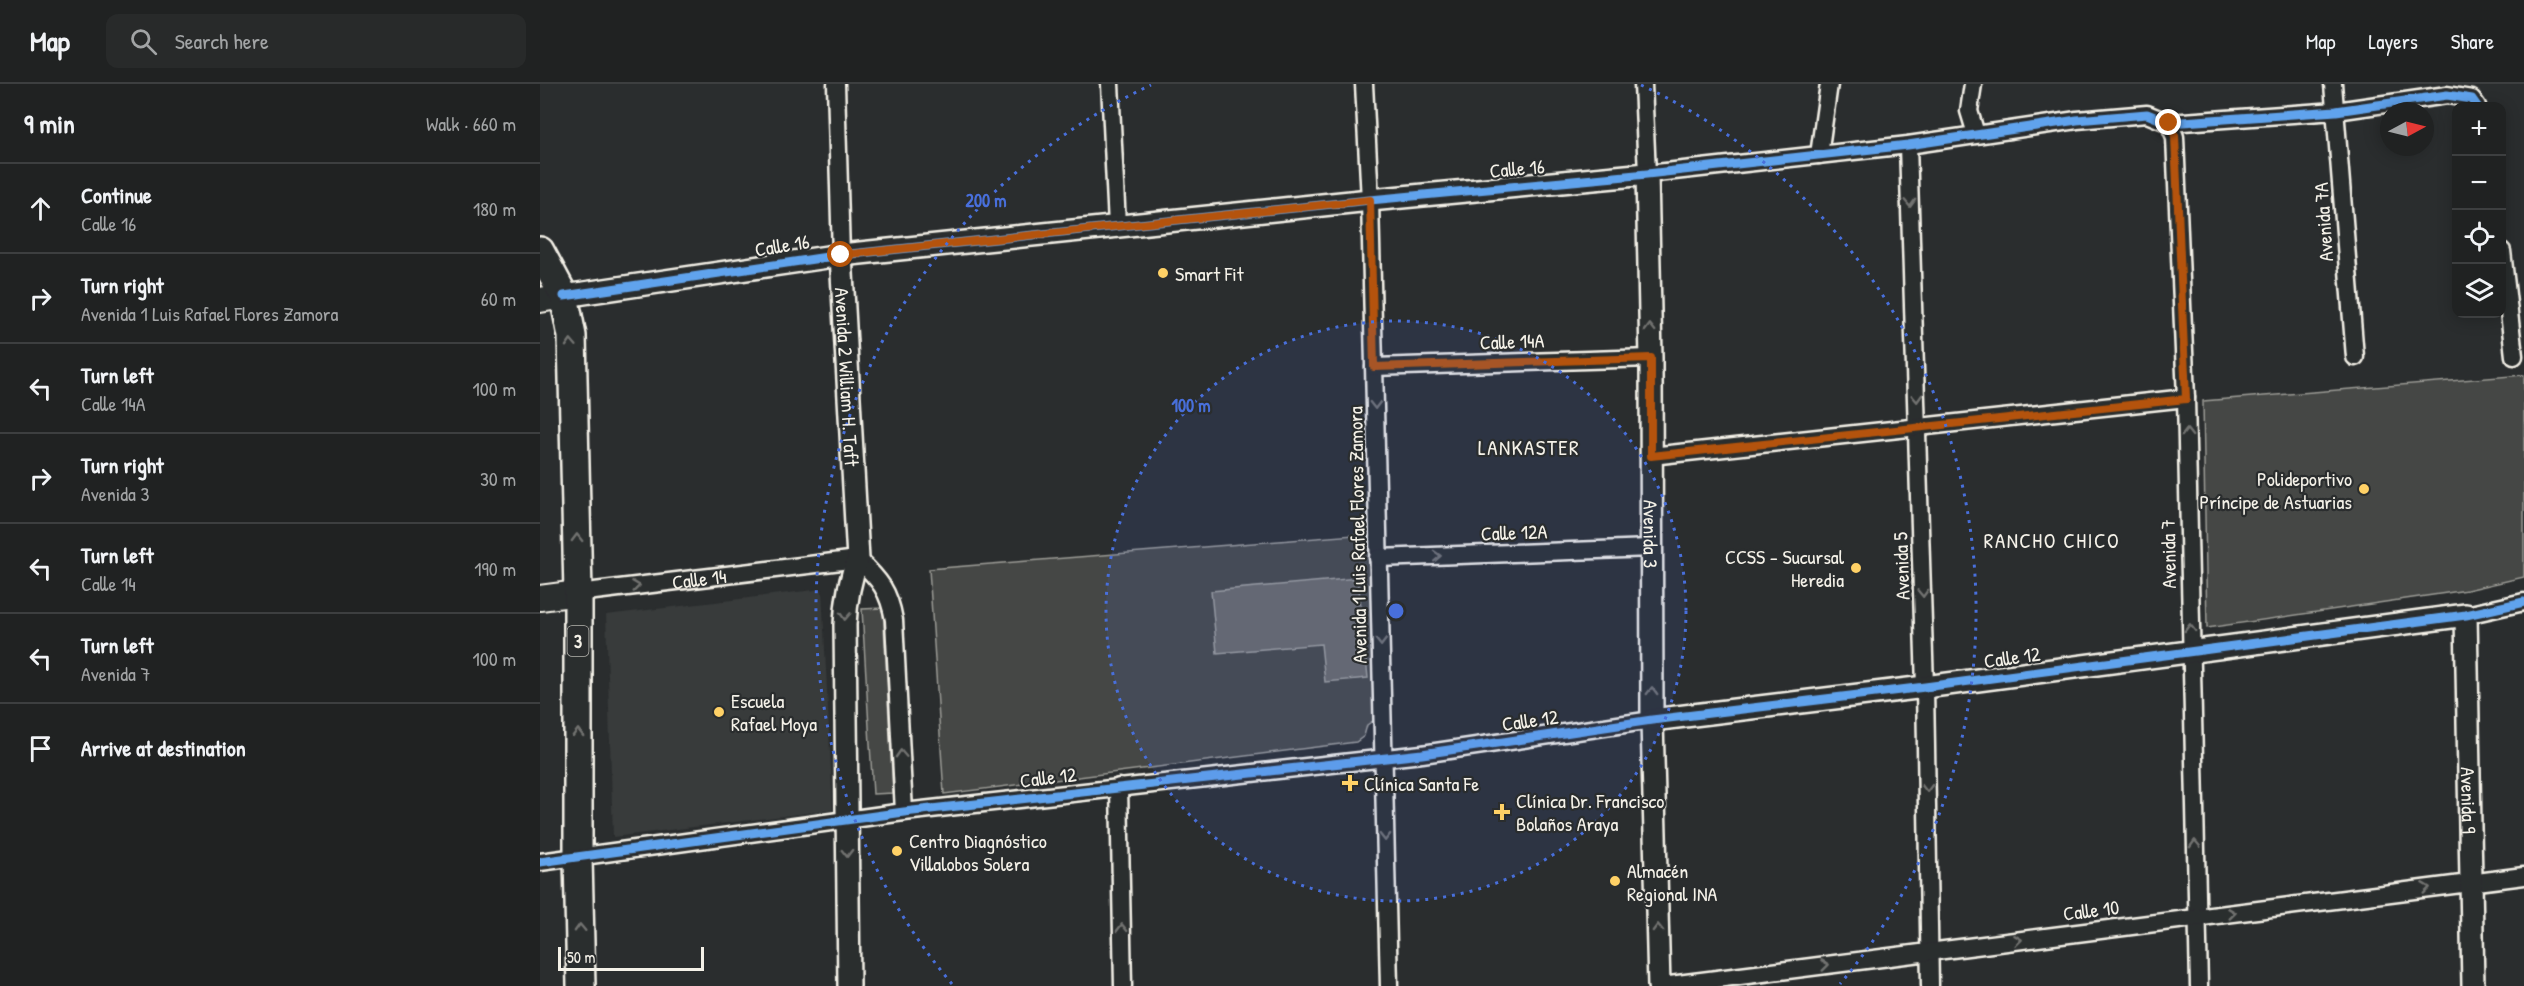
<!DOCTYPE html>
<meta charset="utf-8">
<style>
:root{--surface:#202222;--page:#282a2a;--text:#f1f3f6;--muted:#a2a4a5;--line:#3d3f40}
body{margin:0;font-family:"Patrick Hand",sans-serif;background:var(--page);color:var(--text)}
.controls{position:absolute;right:18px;top:18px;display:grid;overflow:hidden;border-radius:12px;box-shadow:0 3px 15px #0003}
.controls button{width:54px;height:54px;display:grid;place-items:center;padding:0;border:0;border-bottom:2px solid var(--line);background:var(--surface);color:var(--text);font:30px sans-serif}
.compass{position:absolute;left:1840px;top:18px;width:54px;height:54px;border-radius:50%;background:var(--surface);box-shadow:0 3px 15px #0003;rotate:83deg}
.scale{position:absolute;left:18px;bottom:15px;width:146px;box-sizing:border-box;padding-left:6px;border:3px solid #f4f1e8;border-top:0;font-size:16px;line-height:21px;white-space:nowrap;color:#f4f1e8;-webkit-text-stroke:4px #2a2d2e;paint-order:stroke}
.stop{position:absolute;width:18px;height:18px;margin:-14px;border:4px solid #b45309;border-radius:50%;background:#fff}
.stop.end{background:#b45309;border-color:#fff;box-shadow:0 2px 6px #0008}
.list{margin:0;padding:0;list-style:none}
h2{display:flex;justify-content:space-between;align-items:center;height:78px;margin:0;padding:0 24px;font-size:26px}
h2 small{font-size:20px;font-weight:400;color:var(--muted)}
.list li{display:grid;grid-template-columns:39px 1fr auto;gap:18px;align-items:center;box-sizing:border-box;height:90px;padding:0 24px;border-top:2px solid var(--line)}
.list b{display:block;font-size:22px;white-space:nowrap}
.list p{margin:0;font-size:20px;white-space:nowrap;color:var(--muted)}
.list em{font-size:20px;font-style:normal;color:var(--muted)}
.icon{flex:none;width:33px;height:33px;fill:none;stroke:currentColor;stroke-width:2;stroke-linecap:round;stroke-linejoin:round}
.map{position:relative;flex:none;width:1984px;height:902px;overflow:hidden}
header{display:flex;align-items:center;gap:36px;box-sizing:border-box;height:84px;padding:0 30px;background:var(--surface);border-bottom:2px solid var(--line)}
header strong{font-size:28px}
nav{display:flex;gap:33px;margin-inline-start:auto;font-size:21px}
.search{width:420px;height:54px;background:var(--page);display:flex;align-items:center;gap:15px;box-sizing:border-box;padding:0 21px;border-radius:12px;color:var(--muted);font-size:22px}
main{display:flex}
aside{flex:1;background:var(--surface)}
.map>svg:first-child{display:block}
.built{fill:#373a3a}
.green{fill:#444645;stroke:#9c9c96;stroke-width:1.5}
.water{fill:#676866;stroke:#9f9f9a;stroke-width:1.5}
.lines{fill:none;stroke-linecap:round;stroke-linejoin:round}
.minor-casing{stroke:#f4f1e8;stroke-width:21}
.tertiary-casing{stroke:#f4f1e8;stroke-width:26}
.secondary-casing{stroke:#f4f1e8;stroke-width:28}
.primary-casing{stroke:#f4f1e8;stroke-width:32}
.minor{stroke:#2a2d2e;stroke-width:16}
.tertiary{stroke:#2a2d2e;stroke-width:21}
.secondary{stroke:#2a2d2e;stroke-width:24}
.primary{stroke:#2a2d2e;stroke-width:27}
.cycleway-casing{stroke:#2a2d2e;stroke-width:13}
.cycleway{stroke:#60a3ed;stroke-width:9}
.oneway{stroke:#71726f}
.route{stroke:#b45309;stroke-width:8}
.ring{fill:none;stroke:#486fdb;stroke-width:3;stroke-dasharray:3 6}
.poi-dot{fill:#ffd166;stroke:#2a2d2e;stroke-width:2}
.labels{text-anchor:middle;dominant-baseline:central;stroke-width:4.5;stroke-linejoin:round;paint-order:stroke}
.shield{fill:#2a2d2e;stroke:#b7b6b0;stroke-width:1.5}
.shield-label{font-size:18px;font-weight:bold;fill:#f4f1e8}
.street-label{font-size:20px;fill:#f4f1e8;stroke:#2a2d2e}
.poi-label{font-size:20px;fill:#f4f1e8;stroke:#2a2d2e;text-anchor:start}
.neighbourhood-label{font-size:21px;letter-spacing:1.5px;fill:#f4f1e8;stroke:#2a2d2e}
.centre{fill:#486fdb;stroke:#2a2d2e;stroke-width:3}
.ring-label{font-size:18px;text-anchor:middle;font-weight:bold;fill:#486fdb;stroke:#2a2d2e;stroke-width:4.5;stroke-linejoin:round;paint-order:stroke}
</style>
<header>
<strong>Map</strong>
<div class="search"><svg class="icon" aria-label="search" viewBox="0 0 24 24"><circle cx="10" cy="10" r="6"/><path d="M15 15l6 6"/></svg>Search here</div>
<nav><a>Map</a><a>Layers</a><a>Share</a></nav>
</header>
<main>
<aside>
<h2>9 min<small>Walk · 660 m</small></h2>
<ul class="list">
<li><svg class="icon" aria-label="ahead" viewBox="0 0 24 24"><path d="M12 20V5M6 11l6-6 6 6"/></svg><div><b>Continue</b><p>Calle 16</p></div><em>180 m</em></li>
<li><svg class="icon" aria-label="right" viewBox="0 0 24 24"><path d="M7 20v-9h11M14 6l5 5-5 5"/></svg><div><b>Turn right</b><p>Avenida 1 Luis Rafael Flores Zamora</p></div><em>60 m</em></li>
<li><svg class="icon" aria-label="left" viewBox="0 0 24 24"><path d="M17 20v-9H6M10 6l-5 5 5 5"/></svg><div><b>Turn left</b><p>Calle 14A</p></div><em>100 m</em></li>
<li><svg class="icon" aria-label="right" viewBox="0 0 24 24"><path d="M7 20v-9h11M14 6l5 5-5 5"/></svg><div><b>Turn right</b><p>Avenida 3</p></div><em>30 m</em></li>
<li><svg class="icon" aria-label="left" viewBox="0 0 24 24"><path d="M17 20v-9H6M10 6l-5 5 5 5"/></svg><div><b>Turn left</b><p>Calle 14</p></div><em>190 m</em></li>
<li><svg class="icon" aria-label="left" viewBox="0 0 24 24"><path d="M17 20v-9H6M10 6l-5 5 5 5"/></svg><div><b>Turn left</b><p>Avenida 7</p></div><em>100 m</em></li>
<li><svg class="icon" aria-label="arrive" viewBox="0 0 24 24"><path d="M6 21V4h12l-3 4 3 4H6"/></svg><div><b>Arrive at destination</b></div></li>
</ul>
</aside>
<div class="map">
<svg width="1984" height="902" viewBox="0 0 1984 902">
<rect width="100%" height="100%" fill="#2a2d2e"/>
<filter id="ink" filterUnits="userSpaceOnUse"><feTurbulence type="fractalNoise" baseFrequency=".0167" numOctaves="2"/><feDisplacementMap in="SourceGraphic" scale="12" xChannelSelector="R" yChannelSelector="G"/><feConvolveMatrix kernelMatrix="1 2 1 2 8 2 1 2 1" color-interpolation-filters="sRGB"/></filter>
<g filter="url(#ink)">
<!-- built -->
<path class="built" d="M 282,505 L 293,726 L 73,753 L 66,531 Z"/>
<!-- green -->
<path class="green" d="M 1984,291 L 1984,493 L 1927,506 L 1667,544 L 1663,317 Z
M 827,450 L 840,632 L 827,641 L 824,652 L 816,658 L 404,710 L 389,485 Z
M 343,524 L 353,709 L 333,710 L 322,525 Z"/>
<!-- water -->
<path class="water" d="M 818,494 L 828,594 L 785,598 L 781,560 L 677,569 L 671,507 Z"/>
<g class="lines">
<!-- minor casing -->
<g class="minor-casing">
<g id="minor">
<path d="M 296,0 L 301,171"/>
<path d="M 570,0 L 577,141"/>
<path d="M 824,0 L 830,116 L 849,902"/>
<path d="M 1103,0 L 1107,90 L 1368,61 L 1537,36 L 1607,30 L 1629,39 L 1796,27 L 1907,11 L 1932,15 L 1937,22"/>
<path d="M 1433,0 L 1429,27 L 1436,50"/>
<path d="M 1793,0 L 1815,273"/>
<path d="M 1629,39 L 1635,53 L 1646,314 L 1659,902"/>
<path d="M 1368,61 L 1385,603 L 1390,902"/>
<path d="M 1279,71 L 1289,0"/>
<path d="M 1962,167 L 1974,272"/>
<path d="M 834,283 L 1111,274"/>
<path d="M 1111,372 L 1646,314"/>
<path d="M 838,474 L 1111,464"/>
<path id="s1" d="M 38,509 L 318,475 C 340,496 349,507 354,536 L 364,728"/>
<path d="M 1926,531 L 1984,518"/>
<path d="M 579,703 L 583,902"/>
<path d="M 0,778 L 364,728 L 882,670 L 1112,636"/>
<path d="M 1122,902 L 1984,792"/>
</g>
</g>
<!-- tertiary casing -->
<g class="tertiary-casing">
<g id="tertiary">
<path id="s2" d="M 301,171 L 318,475 C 309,497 306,517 305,541 L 309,902"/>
<path id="s3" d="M 24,212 L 301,171 L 830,116 L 1107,90 L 1111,274 L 1112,636 L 1119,902"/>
<path id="s4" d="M 1112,636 L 1385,603 L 1926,531 L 1933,902"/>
</g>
</g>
<!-- secondary casing -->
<g class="secondary-casing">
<path id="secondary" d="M 0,216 L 24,212
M 0,514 L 38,509"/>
</g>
<!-- primary casing -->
<g class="primary-casing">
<path id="primary" d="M 0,167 L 24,212 L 32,252 L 38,509 L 38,774 L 41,902"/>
</g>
<!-- minor -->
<use href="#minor" class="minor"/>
<!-- tertiary -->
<use href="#tertiary" class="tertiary"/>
<!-- secondary -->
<use href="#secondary" class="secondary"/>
<!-- primary -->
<use href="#primary" class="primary"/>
<!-- cycleway casing -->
<g class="cycleway-casing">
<path id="cycleway" d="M 24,212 L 301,171 L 830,116 L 1107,90 L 1368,61 L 1537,36 L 1607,30 L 1629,39 L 1796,27 L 1907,11 L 1932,15 L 1937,22
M 0,778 L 364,728 L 882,670 L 1112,636 L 1385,603 L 1926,531 L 1984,518"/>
</g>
<!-- cycleway -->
<use href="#cycleway" class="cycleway"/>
</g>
<!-- one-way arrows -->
<defs><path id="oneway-chevron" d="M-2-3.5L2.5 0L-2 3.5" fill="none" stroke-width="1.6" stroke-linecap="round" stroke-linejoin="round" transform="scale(1.5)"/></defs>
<g class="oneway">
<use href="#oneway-chevron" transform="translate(1370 119) rotate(88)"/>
<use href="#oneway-chevron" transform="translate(1110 244) rotate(-91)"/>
<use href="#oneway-chevron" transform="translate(31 259) rotate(-93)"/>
<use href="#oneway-chevron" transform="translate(1377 314) rotate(88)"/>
<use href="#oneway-chevron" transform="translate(835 321) rotate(89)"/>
<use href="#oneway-chevron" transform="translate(1647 349) rotate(-91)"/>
<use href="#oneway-chevron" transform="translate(37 454) rotate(-91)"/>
<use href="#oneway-chevron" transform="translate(897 472) rotate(-2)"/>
<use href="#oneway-chevron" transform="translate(96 502) rotate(-7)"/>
<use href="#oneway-chevron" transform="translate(1383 509) rotate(88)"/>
<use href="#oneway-chevron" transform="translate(305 532) rotate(93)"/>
<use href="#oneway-chevron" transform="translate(1650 544) rotate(-91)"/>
<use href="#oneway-chevron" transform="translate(841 558) rotate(89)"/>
<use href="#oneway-chevron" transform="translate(1112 607) rotate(-90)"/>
<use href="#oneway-chevron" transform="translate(38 649) rotate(-90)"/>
<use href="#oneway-chevron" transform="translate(361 670) rotate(-93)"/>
<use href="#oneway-chevron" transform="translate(1387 704) rotate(89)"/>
<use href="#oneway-chevron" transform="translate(845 753) rotate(89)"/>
<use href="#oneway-chevron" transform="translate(1655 760) rotate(-92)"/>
<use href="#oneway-chevron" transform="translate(307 769) rotate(89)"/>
<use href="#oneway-chevron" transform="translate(1886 804) rotate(-7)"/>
<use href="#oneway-chevron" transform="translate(1692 829) rotate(-7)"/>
<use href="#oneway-chevron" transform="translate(40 844) rotate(-92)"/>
<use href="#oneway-chevron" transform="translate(582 844) rotate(-91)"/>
<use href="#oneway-chevron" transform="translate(1118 844) rotate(-91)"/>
<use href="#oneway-chevron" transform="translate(1478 856) rotate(-7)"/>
<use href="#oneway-chevron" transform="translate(1285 881) rotate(-7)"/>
</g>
</g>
<g class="lines" filter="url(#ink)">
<!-- route -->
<path class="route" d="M 301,171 L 830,116 L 834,283 L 1111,274 L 1111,372 L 1646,315 L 1635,52 L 1629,39"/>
</g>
<!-- distance rings -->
<circle cx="856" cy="527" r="290" fill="#486fdb" fill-opacity=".12"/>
<g class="ring">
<circle cx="856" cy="527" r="290"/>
<path d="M412 900A580 580 0 0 1 611 1M1101 1A580 580 0 0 1 1300 900"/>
</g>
<!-- markers -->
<g class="poi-dot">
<circle cx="623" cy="189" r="6"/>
<circle cx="1824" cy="405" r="6"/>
<circle cx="1316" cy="484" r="6"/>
<circle cx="179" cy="628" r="6"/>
<path d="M807 690h6v6h6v6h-6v6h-6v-6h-6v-6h6z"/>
<path d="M959 719h6v6h6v6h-6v6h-6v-6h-6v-6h6z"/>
<circle cx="357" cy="767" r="6"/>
<circle cx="1075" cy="797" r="6"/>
</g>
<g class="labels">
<!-- shield labels -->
<rect class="shield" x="27.5" y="542" width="21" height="30" rx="4.5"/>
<g class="shield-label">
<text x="38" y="557">3</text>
</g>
<!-- street labels -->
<g class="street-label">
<text transform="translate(977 84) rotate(-5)">Calle 16</text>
<text transform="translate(1783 138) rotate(-94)">Avenida 7A</text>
<text transform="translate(242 161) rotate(-9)">Calle 16</text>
<text transform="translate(972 257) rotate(-2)">Calle 14A</text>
<text stroke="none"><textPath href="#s2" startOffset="122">Avenida 2 William H. Taft</textPath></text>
<text transform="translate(974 448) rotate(-2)">Calle 12A</text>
<text transform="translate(817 451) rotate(-91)">Avenida 1 Luis Rafael Flores Zamora</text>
<text stroke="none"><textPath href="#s3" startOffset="1450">Avenida 3</textPath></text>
<text transform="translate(1628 470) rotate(-91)">Avenida 7</text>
<text transform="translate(1361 482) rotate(-92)">Avenida 5</text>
<text stroke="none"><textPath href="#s1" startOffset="122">Calle 14</textPath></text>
<text transform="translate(1472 573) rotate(-8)">Calle 12</text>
<text transform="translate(990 636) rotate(-8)">Calle 12</text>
<text transform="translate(508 693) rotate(-7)">Calle 12</text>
<text stroke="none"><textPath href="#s4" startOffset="1006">Avenida 9</textPath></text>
<text transform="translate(1551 826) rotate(-7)">Calle 10</text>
</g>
<!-- poi labels -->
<g class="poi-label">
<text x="635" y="189">Smart Fit</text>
<text x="1812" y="394" text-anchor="end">Polideportivo<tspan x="1812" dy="23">Príncipe de Astuarias</tspan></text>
<text x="1304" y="472" text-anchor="end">CCSS - Sucursal<tspan x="1304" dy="23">Heredia</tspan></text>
<text x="191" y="616">Escuela<tspan x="191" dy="23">Rafael Moya</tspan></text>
<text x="824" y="699">Clínica Santa Fe</text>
<text x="976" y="716">Clínica Dr. Francisco<tspan x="976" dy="23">Bolaños Araya</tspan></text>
<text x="369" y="756">Centro Diagnóstico<tspan x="369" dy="23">Villalobos Solera</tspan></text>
<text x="1087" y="786">Almacén<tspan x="1087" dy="23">Regional INA</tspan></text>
</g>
<!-- neighbourhood labels -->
<g class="neighbourhood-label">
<text x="989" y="363">LANKASTER</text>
<text x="1512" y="456">RANCHO CHICO</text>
</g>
</g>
<circle cx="856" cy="527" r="9" class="centre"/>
<g class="ring-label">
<text x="446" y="123">200 m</text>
<text x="651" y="328">100 m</text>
</g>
</svg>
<div class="controls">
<button>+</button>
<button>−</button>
<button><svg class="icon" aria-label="locate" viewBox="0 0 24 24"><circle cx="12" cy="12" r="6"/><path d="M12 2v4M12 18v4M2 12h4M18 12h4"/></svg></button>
<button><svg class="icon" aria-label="layers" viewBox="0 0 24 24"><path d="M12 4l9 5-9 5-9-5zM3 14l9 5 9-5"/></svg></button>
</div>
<svg class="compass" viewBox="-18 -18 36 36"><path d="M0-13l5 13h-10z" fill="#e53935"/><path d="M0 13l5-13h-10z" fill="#a2a4a5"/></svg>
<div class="scale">50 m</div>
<div class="stop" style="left:301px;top:171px"></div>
<div class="stop end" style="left:1629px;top:39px"></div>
</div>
</main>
